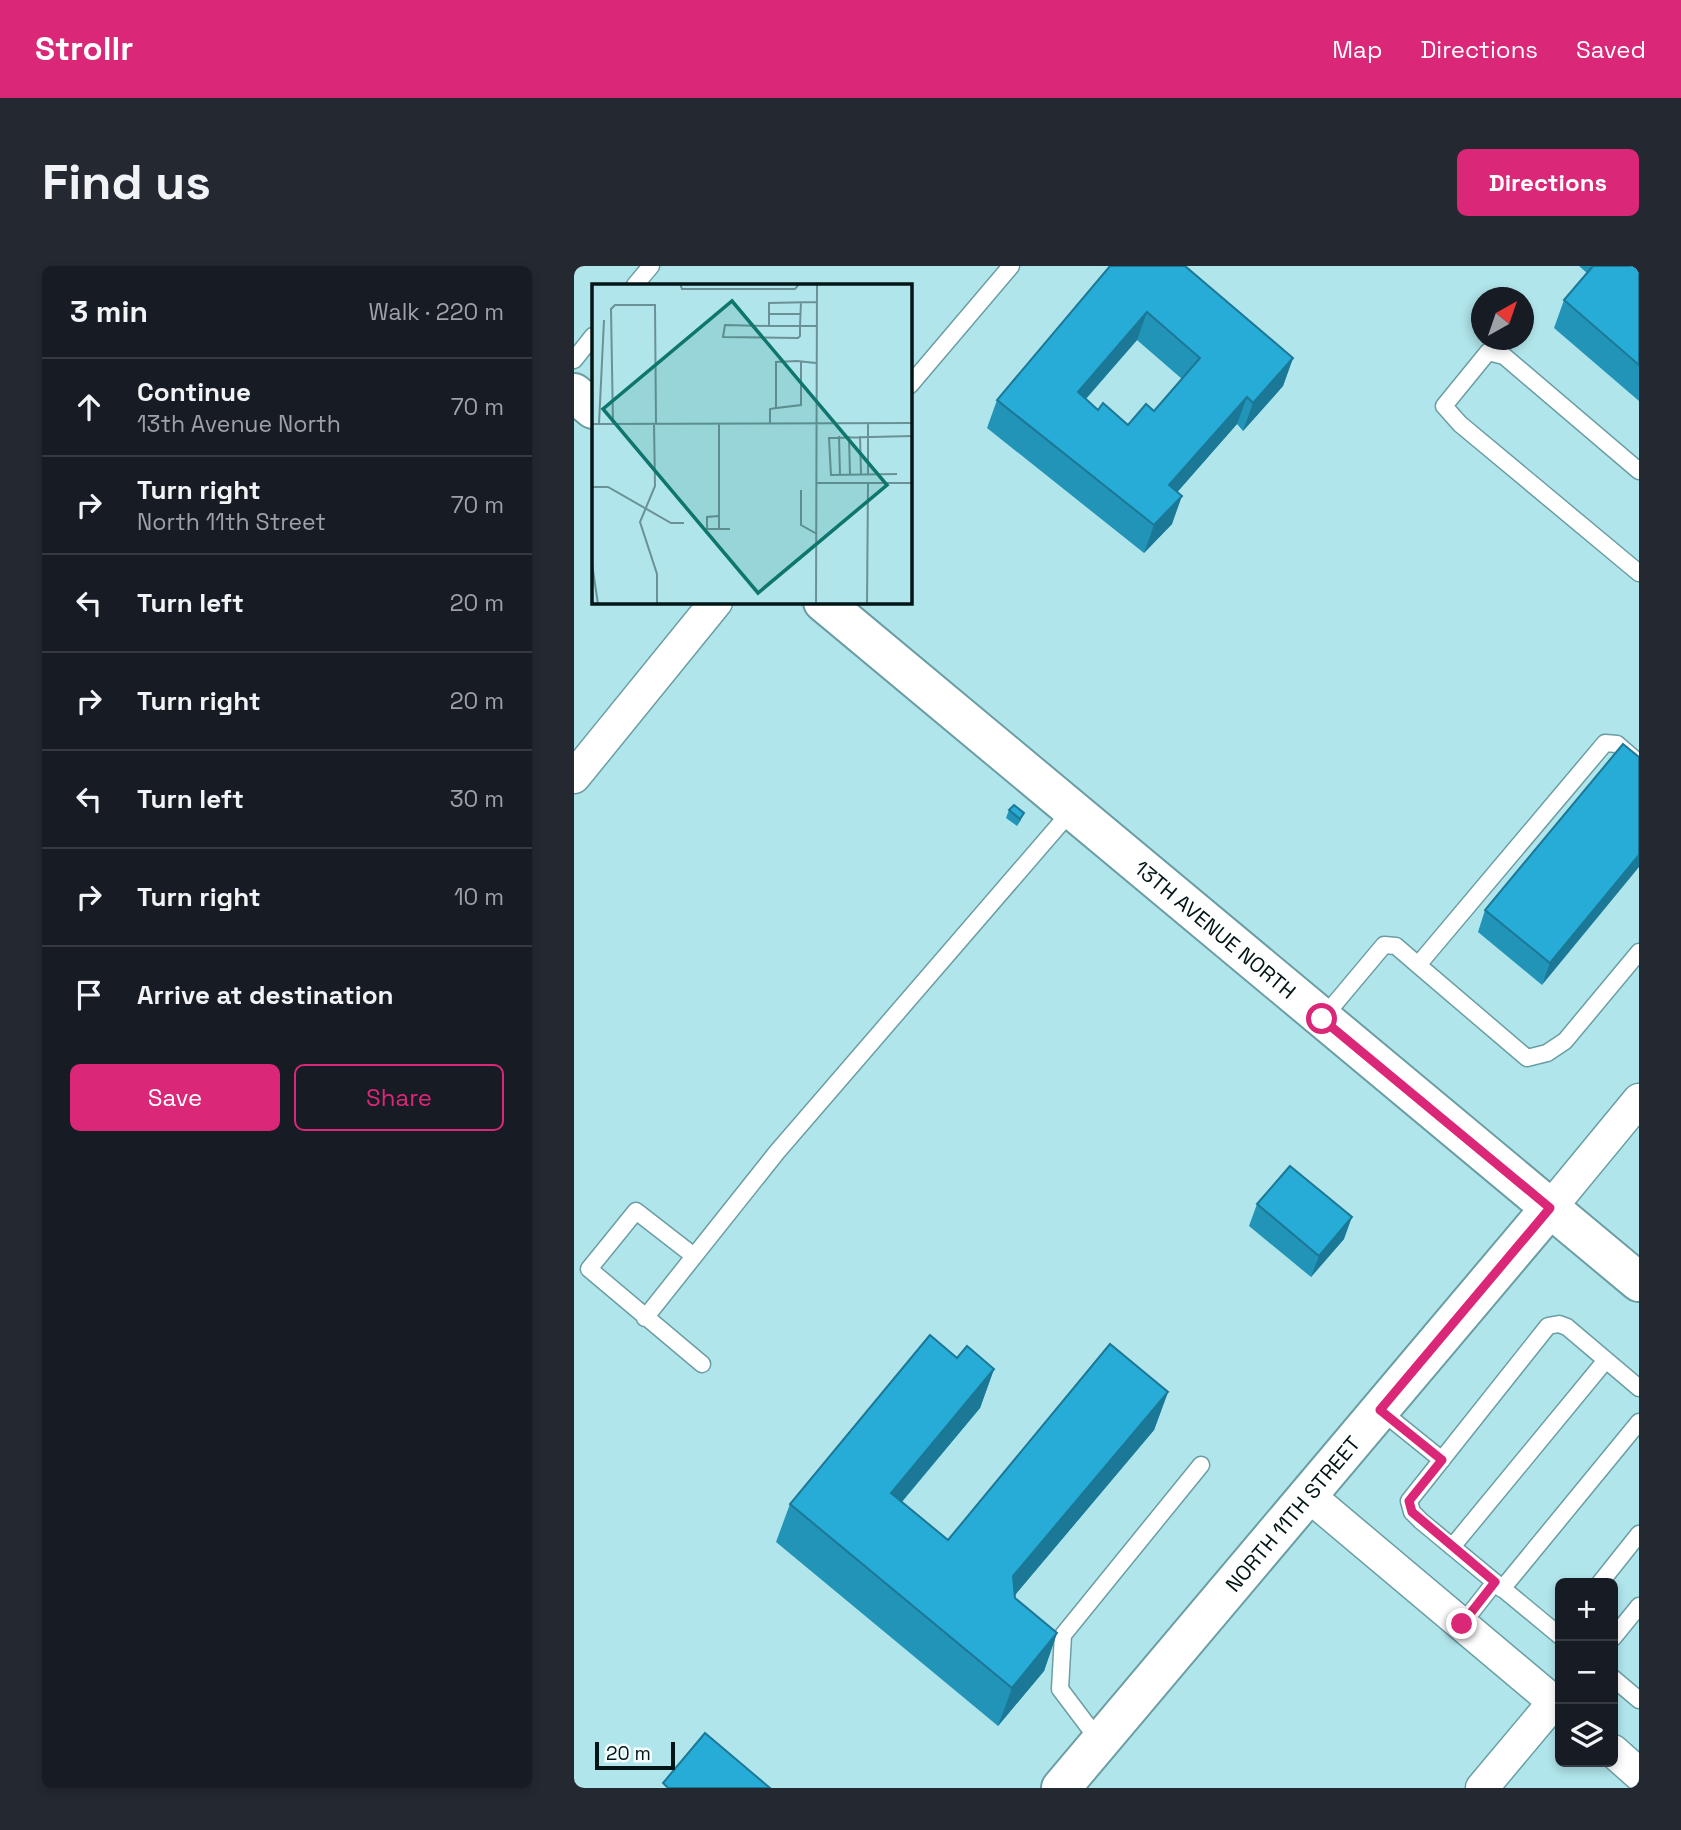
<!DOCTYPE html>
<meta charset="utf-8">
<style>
:root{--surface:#171b24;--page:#242831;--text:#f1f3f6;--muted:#9ea1a6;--line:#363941;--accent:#db2777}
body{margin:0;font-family:"Space Grotesk",sans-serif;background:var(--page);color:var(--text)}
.controls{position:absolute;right:21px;bottom:21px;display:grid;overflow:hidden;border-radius:10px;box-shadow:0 4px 10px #0003}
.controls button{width:63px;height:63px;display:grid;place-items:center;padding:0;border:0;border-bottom:2px solid var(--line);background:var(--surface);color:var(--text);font:35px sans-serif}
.compass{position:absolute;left:897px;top:21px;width:63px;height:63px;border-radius:50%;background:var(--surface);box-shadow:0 4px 10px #0003;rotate:40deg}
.scale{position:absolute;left:21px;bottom:18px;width:80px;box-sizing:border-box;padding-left:7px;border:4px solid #021517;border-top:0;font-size:19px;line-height:24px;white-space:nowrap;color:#021517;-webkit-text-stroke:5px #f3fdfe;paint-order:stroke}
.stop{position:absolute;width:21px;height:21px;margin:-16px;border:5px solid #db2777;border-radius:50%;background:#fff}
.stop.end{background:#db2777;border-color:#fff;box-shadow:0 2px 7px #0008}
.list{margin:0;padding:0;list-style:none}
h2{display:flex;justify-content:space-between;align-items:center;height:91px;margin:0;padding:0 28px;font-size:30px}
h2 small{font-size:23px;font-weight:400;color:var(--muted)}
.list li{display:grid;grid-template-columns:46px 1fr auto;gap:21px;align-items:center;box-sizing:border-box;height:98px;padding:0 28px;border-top:2px solid var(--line)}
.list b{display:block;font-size:26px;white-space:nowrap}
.list p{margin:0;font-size:23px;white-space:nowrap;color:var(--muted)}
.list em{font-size:23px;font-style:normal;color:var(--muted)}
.actions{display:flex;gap:14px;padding:21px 28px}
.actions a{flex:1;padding:16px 0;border:2px solid var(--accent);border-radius:10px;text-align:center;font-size:24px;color:var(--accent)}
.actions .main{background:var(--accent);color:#fff}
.icon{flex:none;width:38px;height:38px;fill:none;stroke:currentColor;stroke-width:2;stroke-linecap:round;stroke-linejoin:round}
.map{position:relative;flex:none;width:1065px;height:1522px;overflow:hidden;border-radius:10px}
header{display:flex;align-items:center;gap:42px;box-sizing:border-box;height:98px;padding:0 35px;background:var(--accent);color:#fff}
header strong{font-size:33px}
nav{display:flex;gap:38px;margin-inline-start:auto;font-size:24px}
.intro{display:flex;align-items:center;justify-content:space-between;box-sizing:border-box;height:168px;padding:0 42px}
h1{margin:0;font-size:49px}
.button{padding:18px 32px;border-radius:10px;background:var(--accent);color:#fff;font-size:24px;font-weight:700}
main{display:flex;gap:42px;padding:0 42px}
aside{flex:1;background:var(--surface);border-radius:10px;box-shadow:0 4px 10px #0003}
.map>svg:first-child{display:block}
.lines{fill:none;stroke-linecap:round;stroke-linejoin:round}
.lane-casing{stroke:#6b9ea4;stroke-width:19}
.street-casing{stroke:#6b9ea4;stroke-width:35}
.secondary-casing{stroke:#6b9ea4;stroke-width:42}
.lane{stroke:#fff;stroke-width:16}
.street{stroke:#fff;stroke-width:32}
.secondary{stroke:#fff;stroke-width:38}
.wall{fill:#2194b8;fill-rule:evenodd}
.shaded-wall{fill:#1b7896}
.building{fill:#26acd6;stroke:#1b7896;stroke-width:2;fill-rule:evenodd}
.route{stroke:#db2777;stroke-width:9}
.labels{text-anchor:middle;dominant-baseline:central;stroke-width:5;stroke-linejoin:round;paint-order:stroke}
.street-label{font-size:21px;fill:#021517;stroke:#f3fdfe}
.inset-road{fill:none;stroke:#6a9296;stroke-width:2}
.view{fill:#0f766e;fill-opacity:0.15;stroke:#0f766e;stroke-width:3.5}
.inset-edge{fill:none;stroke:#021517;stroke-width:3.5}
</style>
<header>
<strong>Strollr</strong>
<nav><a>Map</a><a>Directions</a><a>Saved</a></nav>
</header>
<div class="intro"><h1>Find us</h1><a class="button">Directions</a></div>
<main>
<aside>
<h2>3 min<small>Walk · 220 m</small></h2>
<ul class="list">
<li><svg class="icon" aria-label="ahead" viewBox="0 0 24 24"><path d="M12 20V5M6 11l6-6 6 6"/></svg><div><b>Continue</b><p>13th Avenue North</p></div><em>70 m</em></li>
<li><svg class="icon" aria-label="right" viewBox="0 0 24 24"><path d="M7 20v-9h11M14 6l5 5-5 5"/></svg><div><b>Turn right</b><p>North 11th Street</p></div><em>70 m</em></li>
<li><svg class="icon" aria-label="left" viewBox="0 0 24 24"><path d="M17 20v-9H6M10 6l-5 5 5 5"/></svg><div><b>Turn left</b></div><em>20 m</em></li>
<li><svg class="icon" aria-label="right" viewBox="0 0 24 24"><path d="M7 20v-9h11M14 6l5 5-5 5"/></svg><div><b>Turn right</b></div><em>20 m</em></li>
<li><svg class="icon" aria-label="left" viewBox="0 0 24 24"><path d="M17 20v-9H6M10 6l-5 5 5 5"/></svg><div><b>Turn left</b></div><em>30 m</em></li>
<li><svg class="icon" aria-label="right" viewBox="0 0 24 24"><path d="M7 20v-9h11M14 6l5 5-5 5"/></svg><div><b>Turn right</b></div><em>10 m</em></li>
<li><svg class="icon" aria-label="arrive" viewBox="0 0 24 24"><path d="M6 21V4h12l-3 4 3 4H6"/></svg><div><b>Arrive at destination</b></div></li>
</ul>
<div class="actions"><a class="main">Save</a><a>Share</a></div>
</aside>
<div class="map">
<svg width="1065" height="1522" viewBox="0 0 1065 1522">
<rect width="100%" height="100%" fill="#b0e5eb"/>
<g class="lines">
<!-- lane casing -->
<g class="lane-casing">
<path id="lane" d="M 61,19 L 77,0
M 0,94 L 19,70
M 336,119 L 437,0
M 1065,205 L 930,90 L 914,86 L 870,140 L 886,158 L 1065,307
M 1065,497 L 1043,478 L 1031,477 L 844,699 L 953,792 L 973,787 L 991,775 L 1065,686
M 748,753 L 810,679 L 822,680 L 844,699
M 120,990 L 62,945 L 15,1003 L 128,1098
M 71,1052 L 203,886 L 498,544
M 806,1144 L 868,1194
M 878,1281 L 1032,1094
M 1026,1317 L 1065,1268
M 928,1323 L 1065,1156
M 888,1358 L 921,1316
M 986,1370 L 847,1255 L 838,1246 L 835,1235 L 974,1060 L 985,1058 L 993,1061 L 1065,1122
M 1039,1372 L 1065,1340
M 1039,1412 L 1065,1434
M 526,1476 L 486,1423 L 489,1369 L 627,1199"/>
</g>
<!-- street casing -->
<g class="street-casing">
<path id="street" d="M 0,511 L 142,336
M 976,942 L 1065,834
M 734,1229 L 986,1441
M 1039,1485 L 1065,1508
M 908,1522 L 980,1436"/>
</g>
<!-- secondary casing -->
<g class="secondary-casing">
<g id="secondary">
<path d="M 0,127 L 19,143"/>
<path id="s1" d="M 249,336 L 1065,1016"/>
<path id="s2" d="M 487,1522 L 976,942"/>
</g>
</g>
<!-- lane -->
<use href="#lane" class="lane"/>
<!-- street -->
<use href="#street" class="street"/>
<!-- secondary -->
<use href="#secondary" class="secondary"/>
</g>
<!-- wall -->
<path class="wall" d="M 536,0 L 719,92 L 709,120 L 669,165 L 663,158 L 603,226 L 598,258 L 570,287 L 413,162 L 423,134 ZM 563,74 L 608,113 L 580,145 L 554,159 L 524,144 L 512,133 Z
M 1005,0 L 1065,0 L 1065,135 L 980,62 L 990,34 L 1013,7 Z
M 1065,491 L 968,719 L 904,666 L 911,644 Z
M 435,544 L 447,554 L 443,560 L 432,552 Z
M 683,938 L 770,973 L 737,1011 L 675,960 Z
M 383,1092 L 420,1103 L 406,1142 L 328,1236 L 374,1274 L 594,1126 L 580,1164 L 441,1329 L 441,1332 L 483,1367 L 470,1405 L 424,1460 L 202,1276 L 216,1238 Z"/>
<!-- shaded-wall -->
<path class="shaded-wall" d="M 573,46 L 563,74 L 493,154 L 504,126 Z
M 719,92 L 709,120 L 669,165 L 679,137 Z
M 673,131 L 663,158 L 585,247 L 595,219 Z
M 608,230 L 598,258 L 570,287 L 580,259 Z
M 1065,589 L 1065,601 L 968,719 L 976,697 Z
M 778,951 L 770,973 L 737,1011 L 745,990 Z
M 420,1103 L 406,1142 L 303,1265 L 317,1227 Z
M 594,1126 L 580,1164 L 425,1348 L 439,1310 Z
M 483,1367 L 470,1405 L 424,1460 L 438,1422 Z"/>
<!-- building -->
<path class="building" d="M 536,0 L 611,0 L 719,92 L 679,137 L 673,131 L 595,219 L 608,230 L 580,259 L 423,134 ZM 573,46 L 626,92 L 580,145 L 572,138 L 554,159 L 529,137 L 524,144 L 504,126 Z
M 1019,0 L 1065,0 L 1065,99 L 990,34 Z
M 1049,478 L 1065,491 L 1065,589 L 976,697 L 911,644 Z
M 440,539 L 450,547 L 446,553 L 435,544 Z
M 716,900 L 778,951 L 745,990 L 683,938 Z
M 356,1069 L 383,1092 L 393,1080 L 420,1103 L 317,1227 L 374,1274 L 536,1078 L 594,1126 L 439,1310 L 441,1332 L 483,1367 L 438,1422 L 216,1238 Z
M 131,1467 L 196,1522 L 94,1522 L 89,1517 Z"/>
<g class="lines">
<!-- route -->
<path class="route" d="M 748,753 L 976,942 L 806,1144 L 868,1194 L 835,1235 L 838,1246 L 921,1316 L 888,1358"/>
</g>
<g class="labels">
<!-- street labels -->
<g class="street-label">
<text stroke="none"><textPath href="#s1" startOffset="511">13TH AVENUE NORTH</textPath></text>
<text stroke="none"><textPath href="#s2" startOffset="359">NORTH 11TH STREET</textPath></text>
</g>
</g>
<!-- overview -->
<g transform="translate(18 18)">
<rect width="320" height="320" fill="#b0e5eb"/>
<path class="inset-road" d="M 88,0 L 90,5 L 203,5 L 207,0M 209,18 L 208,42 L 208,52 L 206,54 L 131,53 L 133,41 L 177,42 L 224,42M 177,30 L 208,30M 177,42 L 177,19 L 224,18M 209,78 L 209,121 L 184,124 L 184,78 L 205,77 L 224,79M 276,139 L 276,190M 0,140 L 321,139M 7,140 L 12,36M 21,140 L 19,25 L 23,21 L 63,21 L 64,140M 62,140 L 63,202 L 48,238 L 65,290 L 65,320M 178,140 L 178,125 L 184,124M 247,152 L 248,191M 257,152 L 258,191M 268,152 L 269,190M 305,190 L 239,191 L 237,154 L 321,152M 225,199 L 321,199M 0,203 L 16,203 L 79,239 L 92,239M 209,206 L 209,241 L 225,250M 126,232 L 115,233 L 115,245 L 138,245M 127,245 L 127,140M 0,280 L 6,320M 224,320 L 225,0M 275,320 L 276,199"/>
<path class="view" d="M 140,17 L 295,201 L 166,309 L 11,125 Z"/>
<rect width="320" height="320" class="inset-edge"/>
</g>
</svg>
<div class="controls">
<button>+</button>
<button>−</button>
<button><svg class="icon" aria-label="layers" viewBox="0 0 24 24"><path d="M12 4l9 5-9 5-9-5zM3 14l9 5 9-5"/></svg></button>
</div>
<svg class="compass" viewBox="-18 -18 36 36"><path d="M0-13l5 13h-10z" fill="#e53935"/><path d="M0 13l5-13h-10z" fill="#9ea1a6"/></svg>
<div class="scale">20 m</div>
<div class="stop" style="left:748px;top:753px"></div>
<div class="stop end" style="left:888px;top:1358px"></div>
</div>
</main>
